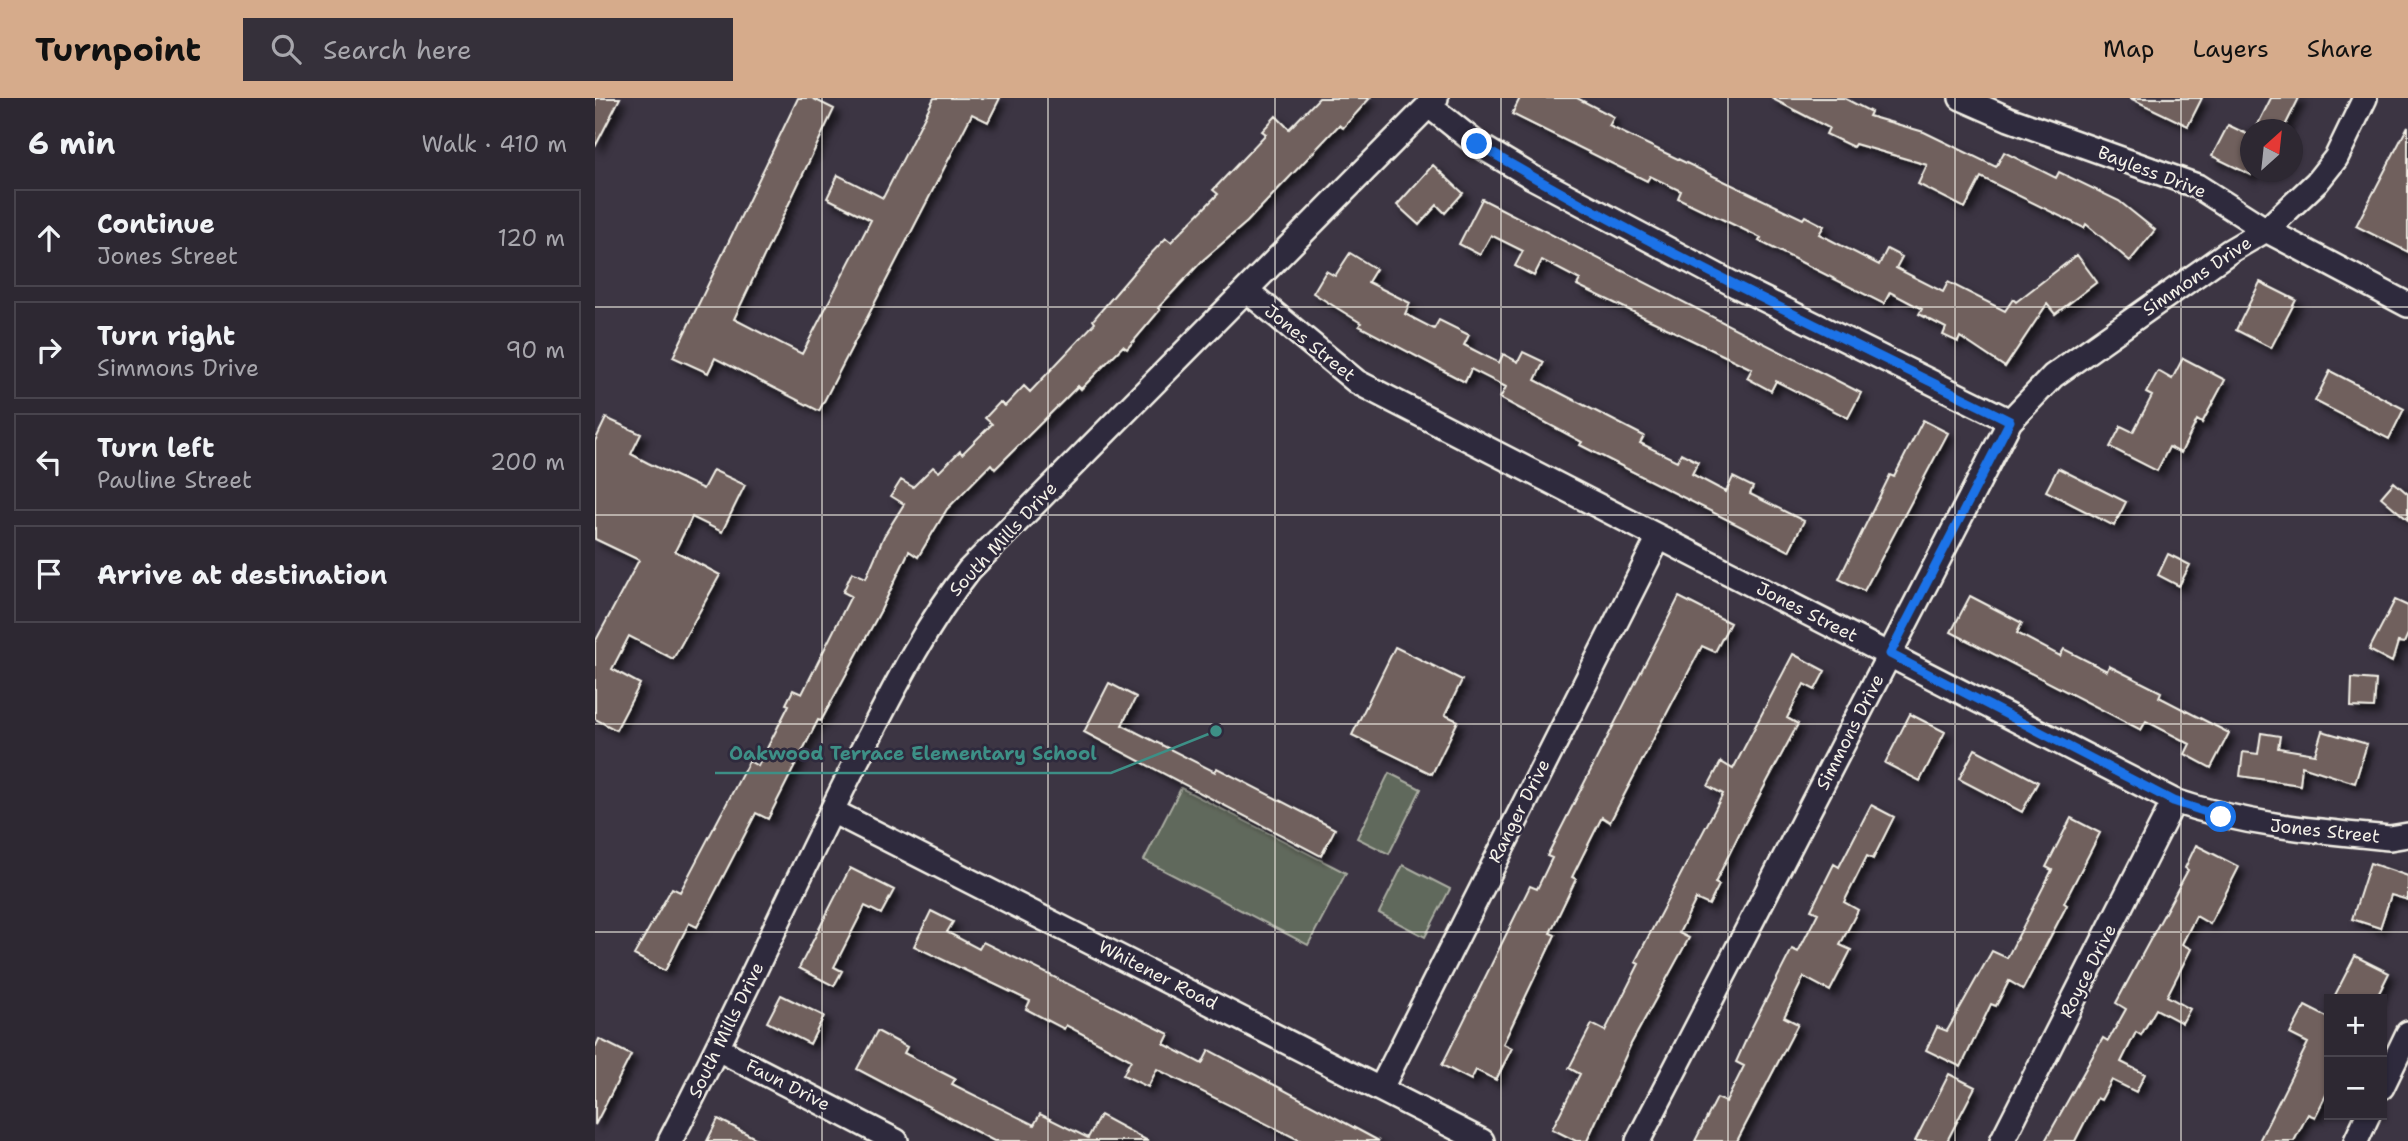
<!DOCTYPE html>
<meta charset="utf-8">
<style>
:root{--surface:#2d2832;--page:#35303a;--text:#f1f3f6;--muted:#a7a6ac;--line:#48444d;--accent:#d6ab8b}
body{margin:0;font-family:"Shantell Sans",sans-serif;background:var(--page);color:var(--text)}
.controls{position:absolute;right:21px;bottom:21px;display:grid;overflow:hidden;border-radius:0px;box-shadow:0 2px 5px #0004}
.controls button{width:63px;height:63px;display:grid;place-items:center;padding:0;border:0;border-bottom:2px solid var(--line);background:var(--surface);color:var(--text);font:35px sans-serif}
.compass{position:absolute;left:1645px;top:21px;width:63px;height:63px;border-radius:50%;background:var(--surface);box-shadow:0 2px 5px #0004;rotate:27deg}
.stop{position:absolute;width:21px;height:21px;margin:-16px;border:5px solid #1a73e8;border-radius:50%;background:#fff}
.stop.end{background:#1a73e8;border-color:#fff;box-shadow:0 2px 7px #0008}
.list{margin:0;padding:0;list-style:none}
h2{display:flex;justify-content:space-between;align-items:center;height:91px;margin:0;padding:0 28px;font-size:30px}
h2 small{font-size:23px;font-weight:400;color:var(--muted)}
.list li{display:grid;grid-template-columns:46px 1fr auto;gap:21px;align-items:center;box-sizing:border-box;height:98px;margin:0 14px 14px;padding:0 14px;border:2px solid var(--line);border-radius:0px}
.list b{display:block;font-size:26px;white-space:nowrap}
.list p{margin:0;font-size:23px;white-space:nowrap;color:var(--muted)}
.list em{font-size:23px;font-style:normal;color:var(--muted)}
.icon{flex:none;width:38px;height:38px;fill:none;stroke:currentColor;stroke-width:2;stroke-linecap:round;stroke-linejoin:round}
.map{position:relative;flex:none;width:1813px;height:1043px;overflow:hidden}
header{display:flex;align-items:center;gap:42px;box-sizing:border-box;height:98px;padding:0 35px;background:var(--accent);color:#111}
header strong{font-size:33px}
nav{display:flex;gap:38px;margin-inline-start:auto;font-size:24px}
.search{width:490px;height:63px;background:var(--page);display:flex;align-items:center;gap:18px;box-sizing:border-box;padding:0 24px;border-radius:0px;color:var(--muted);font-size:26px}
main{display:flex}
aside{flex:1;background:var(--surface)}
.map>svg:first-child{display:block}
.green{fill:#61695c;stroke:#aaada2;stroke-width:2}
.building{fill:#6f605d;stroke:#f4f1e8;stroke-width:2;filter:url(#shadow)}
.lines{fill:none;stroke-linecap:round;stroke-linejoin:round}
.minor-casing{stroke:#f4f1e8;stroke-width:28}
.minor{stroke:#2f2a3d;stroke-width:23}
.route{stroke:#1a73e8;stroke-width:9}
.grid{fill:none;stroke:#f4f1e8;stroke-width:2;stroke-opacity:0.55}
.labels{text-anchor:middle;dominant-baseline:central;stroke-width:5;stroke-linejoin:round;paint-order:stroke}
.street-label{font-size:18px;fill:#f4f1e8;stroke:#2f2a3d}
.leader{fill:none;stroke:#3d8f86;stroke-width:2.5}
.callout-dot{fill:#3d8f86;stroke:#2f2a3d;stroke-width:2.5}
.callout-label{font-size:19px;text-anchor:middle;font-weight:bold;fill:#3d8f86;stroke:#2f2a3d;stroke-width:5;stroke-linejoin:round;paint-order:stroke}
</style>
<header>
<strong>Turnpoint</strong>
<div class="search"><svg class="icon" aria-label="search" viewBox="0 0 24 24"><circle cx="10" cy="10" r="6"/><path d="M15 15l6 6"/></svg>Search here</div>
<nav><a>Map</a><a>Layers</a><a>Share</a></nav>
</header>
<main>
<aside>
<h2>6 min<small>Walk · 410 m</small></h2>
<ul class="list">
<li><svg class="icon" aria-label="ahead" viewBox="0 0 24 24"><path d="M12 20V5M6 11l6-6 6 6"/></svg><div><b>Continue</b><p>Jones Street</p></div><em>120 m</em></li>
<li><svg class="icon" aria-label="right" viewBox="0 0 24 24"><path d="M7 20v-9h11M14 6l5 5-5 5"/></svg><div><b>Turn right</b><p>Simmons Drive</p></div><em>90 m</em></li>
<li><svg class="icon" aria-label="left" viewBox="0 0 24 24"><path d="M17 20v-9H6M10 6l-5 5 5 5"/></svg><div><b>Turn left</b><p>Pauline Street</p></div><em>200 m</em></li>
<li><svg class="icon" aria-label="arrive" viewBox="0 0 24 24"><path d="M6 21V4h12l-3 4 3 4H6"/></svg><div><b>Arrive at destination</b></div></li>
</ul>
</aside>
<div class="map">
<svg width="1813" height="1043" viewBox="0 0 1813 1043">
<defs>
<filter id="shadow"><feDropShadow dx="5.5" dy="5.5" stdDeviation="3.5" flood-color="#0009"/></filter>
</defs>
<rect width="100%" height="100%" fill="#3c3543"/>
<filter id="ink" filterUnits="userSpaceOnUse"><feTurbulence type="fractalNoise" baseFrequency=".0143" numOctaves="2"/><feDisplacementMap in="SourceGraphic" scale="14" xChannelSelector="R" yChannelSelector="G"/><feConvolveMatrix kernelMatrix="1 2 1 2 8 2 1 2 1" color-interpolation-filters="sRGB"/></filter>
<g filter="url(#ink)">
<!-- green -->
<path class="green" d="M 794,675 L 826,691 L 794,756 L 762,740 Z
M 586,690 L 751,775 L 713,847 L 549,762 Z
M 808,767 L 855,791 L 830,839 L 784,815 Z"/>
<!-- building -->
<path class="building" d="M 0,0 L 25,0 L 0,49 Z
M 203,0 L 217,0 L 239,11 L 139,221 L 207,256 L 276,122 L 232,100 L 243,77 L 288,100 L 339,0 L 405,0 L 393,24 L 377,16 L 224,313 L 120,260 L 113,275 L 78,259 Z
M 724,0 L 775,0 L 748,30 L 744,27 L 652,124 L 608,162 L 563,210 L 565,212 L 532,251 L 528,248 L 486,291 L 483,288 L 400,371 L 396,366 L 352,411 L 323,459 L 314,453 L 286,512 L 226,623 L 223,622 L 173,721 L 161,715 L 102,829 L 94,825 L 70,873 L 39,857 L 77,790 L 85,794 L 154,663 L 163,668 L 194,607 L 191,606 L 198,592 L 207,596 L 256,498 L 248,494 L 257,474 L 271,480 L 289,438 L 309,406 L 296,398 L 306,382 L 318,389 L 338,369 L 344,374 L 365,353 L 367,356 L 397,326 L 390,320 L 405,304 L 410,308 L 429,288 L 435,294 L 500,225 L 498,222 L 545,167 L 571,140 L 576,144 L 623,96 L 618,92 L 671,36 L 667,33 L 681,18 L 694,31 Z
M 925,0 L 982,0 L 1019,19 L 1014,28 L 1208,121 L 1210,118 L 1229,128 L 1224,136 L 1284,167 L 1292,151 L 1307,159 L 1301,170 L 1348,194 L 1353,184 L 1410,213 L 1418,201 L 1421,204 L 1482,157 L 1502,184 L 1460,216 L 1452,206 L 1410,269 L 1365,239 L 1363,244 L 1348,237 L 1351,230 L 1324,216 L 1327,211 L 1295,194 L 1289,206 L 1164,143 L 1166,140 L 1083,100 L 1086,93 L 1055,78 L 1052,83 L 917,16 Z
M 1176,0 L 1249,0 L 1276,14 L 1274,18 L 1329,34 L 1401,69 L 1409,54 L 1461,80 L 1464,74 L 1524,103 L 1560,132 L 1535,163 L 1491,126 L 1489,130 L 1386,79 L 1370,110 L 1323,86 L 1332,67 L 1260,46 L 1258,49 L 1231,36 L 1234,30 Z
M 1535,0 L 1607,0 L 1593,28 Z
M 1676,0 L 1704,0 L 1688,32 L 1660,32 Z
M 1633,27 L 1656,38 L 1656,77 L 1617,58 Z
M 1813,28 L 1813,154 L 1761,128 Z
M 838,67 L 868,95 L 850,115 L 842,107 L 824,127 L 802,107 Z
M 887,101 L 1266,295 L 1253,320 L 1181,283 L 1176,293 L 1152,280 L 1157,271 L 982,187 L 985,182 L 947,162 L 939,178 L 920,168 L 928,153 L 896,137 L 885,157 L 864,146 Z
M 755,155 L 781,171 L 773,184 L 815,205 L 810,216 L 839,231 L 844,222 L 874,237 L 869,247 L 904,265 L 908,256 L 923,264 L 928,254 L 949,264 L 940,282 L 1049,338 L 1045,345 L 1082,363 L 1086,355 L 1103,364 L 1097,376 L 1131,394 L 1138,379 L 1158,389 L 1155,396 L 1209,423 L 1194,453 L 985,347 L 987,344 L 905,300 L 911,289 L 876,271 L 870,284 L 764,228 L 766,225 L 718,195 L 731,173 L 740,178 Z
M 1665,184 L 1701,202 L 1676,250 L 1641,232 Z
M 1588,260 L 1630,282 L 1607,325 L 1602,322 L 1586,355 L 1574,349 L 1562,373 L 1515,349 L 1526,328 L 1538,334 L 1557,298 L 1551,295 L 1563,273 L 1577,281 Z
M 1735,273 L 1809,311 L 1794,341 L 1720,303 Z
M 11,320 L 46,336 L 36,356 L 53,365 L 108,391 L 118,372 L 150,387 L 127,434 L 97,419 L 80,453 L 125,477 L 78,561 L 34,538 L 17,571 L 45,586 L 21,632 L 0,621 L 0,544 L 44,462 L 0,441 L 0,343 Z
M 1328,322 L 1353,335 L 1269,493 L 1244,481 L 1295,377 L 1299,379 Z
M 1463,370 L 1531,404 L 1519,428 L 1451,393 Z
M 1799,384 L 1813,396 L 1813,422 L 1786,399 Z
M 1573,456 L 1595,467 L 1584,488 L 1563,477 Z
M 1375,498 L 1427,525 L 1422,535 L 1465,558 L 1469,551 L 1512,573 L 1514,568 L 1566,594 L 1564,599 L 1634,635 L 1616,670 L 1590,656 L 1595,646 L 1551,623 L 1546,632 L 1356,534 Z
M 1084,499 L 1135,525 L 1120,554 L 1107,548 L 1015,724 L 1007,719 L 977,779 L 981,781 L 955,835 L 960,837 L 908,946 L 917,950 L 901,982 L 881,972 L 876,982 L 847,967 L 935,788 L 942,791 L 957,760 L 952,758 Z
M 1800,502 L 1813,508 L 1813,536 L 1809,545 L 1803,544 L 1797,564 L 1774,552 Z
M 800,549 L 867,582 L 850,617 L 863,623 L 837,676 L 757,637 Z
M 1198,556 L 1230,573 L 1220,592 L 1209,586 L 1192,620 L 1203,626 L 1146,732 L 1120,785 L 1124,787 L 1114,807 L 1101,801 L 1084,835 L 1094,840 L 1036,946 L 992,1043 L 981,1043 L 957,1031 L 985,976 L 974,970 L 997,926 L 1010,933 L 1044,866 L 1040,864 L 1128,696 L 1113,688 L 1126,664 L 1138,671 Z
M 1757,580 L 1781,582 L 1779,610 L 1756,609 Z
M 514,585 L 541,599 L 527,627 L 620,674 L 622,670 L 740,731 L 726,758 L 489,634 Z
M 1315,616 L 1350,634 L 1325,683 L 1290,665 Z
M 1727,633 L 1772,646 L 1760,685 L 1707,668 L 1705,687 L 1645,678 L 1648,654 L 1663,656 L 1666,635 L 1685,638 L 1683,650 L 1720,656 Z
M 1380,651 L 1443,684 L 1427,714 L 1364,681 Z
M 1276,707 L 1299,719 L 1278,761 L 1272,758 L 1249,804 L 1263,812 L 1245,847 L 1256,852 L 1235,893 L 1209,879 L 1189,919 L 1203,926 L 1142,1043 L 1100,1043 L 1122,1000 L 1131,1004 L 1149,968 L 1141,964 L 1155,933 L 1197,851 L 1203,854 L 1223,815 L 1216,812 L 1239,766 L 1244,769 Z
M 1476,720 L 1505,735 L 1469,805 L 1472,807 L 1428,891 L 1414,883 L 1401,908 L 1396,906 L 1366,969 L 1331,952 L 1342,929 L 1352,933 L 1397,853 L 1412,860 L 1457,772 L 1451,769 Z
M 1601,747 L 1644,769 L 1615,826 L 1601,818 L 1587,846 L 1596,851 L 1572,898 L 1595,911 L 1587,925 L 1561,911 L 1546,937 L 1541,934 L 1526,964 L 1550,976 L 1541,994 L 1517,982 L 1506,1002 L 1502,1000 L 1480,1043 L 1450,1043 L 1508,940 L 1513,943 L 1531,911 L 1521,905 L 1593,772 L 1590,770 Z
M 1775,765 L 1813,778 L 1813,802 L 1796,797 L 1785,830 L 1757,821 Z
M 255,770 L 299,792 L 286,816 L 270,808 L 239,869 L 247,873 L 239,888 L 204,870 Z
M 336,813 L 358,824 L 352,834 L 384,851 L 388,844 L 574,936 L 569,946 L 607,966 L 614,952 L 784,1043 L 706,1043 L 562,971 L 553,989 L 528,977 L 536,962 L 471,927 L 469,931 L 431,911 L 435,903 L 319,848 Z
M 1760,858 L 1794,875 L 1782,899 L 1775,895 L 1771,901 L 1738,901 Z
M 186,897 L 229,918 L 215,946 L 172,924 Z
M 1710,908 L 1734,920 L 1734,991 L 1720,1019 L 1713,1016 L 1699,1043 L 1664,1043 L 1713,945 L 1695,936 Z
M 282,933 L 312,949 L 309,955 L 360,981 L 357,986 L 439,1027 L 445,1016 L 493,1040 L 505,1017 L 553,1043 L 399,1043 L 262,971 Z
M 4,941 L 36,957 L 0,1027 L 0,950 Z
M 1354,976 L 1380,989 L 1352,1043 L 1320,1043 Z
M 123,1021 L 166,1043 L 112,1043 Z"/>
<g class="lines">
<!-- minor casing -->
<g class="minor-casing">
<path id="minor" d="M 1366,0 L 1414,21 L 1602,88 L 1671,132 L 1813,207
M 833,7 L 882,46 L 937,79 L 1142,188 L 1415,323
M 651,192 L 762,284 L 1579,703 C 1650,727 1721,733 1795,740 L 1813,737
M 237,713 L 887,1043
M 123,951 L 301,1043
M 1787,989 L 1813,935
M 786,990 L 1064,439
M 75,1043 C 139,921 195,795 257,672 C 293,603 326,533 374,472 L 841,0
M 1043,1043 L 1415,323 L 1458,278 L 1635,153 L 1671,132 L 1722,84 L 1741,60 L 1770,0
M 1407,1043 L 1579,703
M 1761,1043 L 1773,1017"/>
</g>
<!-- minor -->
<use href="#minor" class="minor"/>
</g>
</g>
<g class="lines" filter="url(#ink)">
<!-- route -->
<path class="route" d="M 882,46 C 1054,149 1236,234 1415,323 L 1295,556 L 1578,703 L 1626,719"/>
</g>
<!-- grid -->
<path class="grid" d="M 227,0 L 227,1043M 453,0 L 453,1043M 680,0 L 680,1043M 906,0 L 906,1043M 1133,0 L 1133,1043M 1360,0 L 1360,1043M 1586,0 L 1586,1043M 0,209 L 1813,209M 0,417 L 1813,417M 0,626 L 1813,626M 0,834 L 1813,834"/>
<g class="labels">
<!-- street labels -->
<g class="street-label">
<text transform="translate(1557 74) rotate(21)">Bayless Drive</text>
<text transform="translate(1602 178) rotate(-34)">Simmons Drive</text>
<text transform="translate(715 245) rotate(39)">Jones Street</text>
<text transform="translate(408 441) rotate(-47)">South Mills Drive</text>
<text transform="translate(1212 514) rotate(27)">Jones Street</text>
<text transform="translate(1255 634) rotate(-63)">Simmons Drive</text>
<text transform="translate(924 713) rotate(-63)">Ranger Drive</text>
<text transform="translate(1730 733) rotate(6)">Jones Street</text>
<text transform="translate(1493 873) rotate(-63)">Royce Drive</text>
<text transform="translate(563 877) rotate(27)">Whitener Road</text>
<text transform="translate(131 932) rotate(-64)">South Mills Drive</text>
<text transform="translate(193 987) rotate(27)">Faun Drive</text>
</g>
</g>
<!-- callouts -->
<path class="leader" d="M621 633L516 675H120"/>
<circle class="callout-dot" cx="621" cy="633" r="7"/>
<g class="callout-label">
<text x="318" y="662">Oakwood Terrace Elementary School</text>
</g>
</svg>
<div class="controls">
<button>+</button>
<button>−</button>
</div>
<svg class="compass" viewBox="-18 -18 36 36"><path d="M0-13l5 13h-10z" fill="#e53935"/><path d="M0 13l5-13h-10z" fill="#a7a6ac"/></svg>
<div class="stop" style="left:1626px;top:719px"></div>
<div class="stop end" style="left:882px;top:46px"></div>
</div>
</main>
